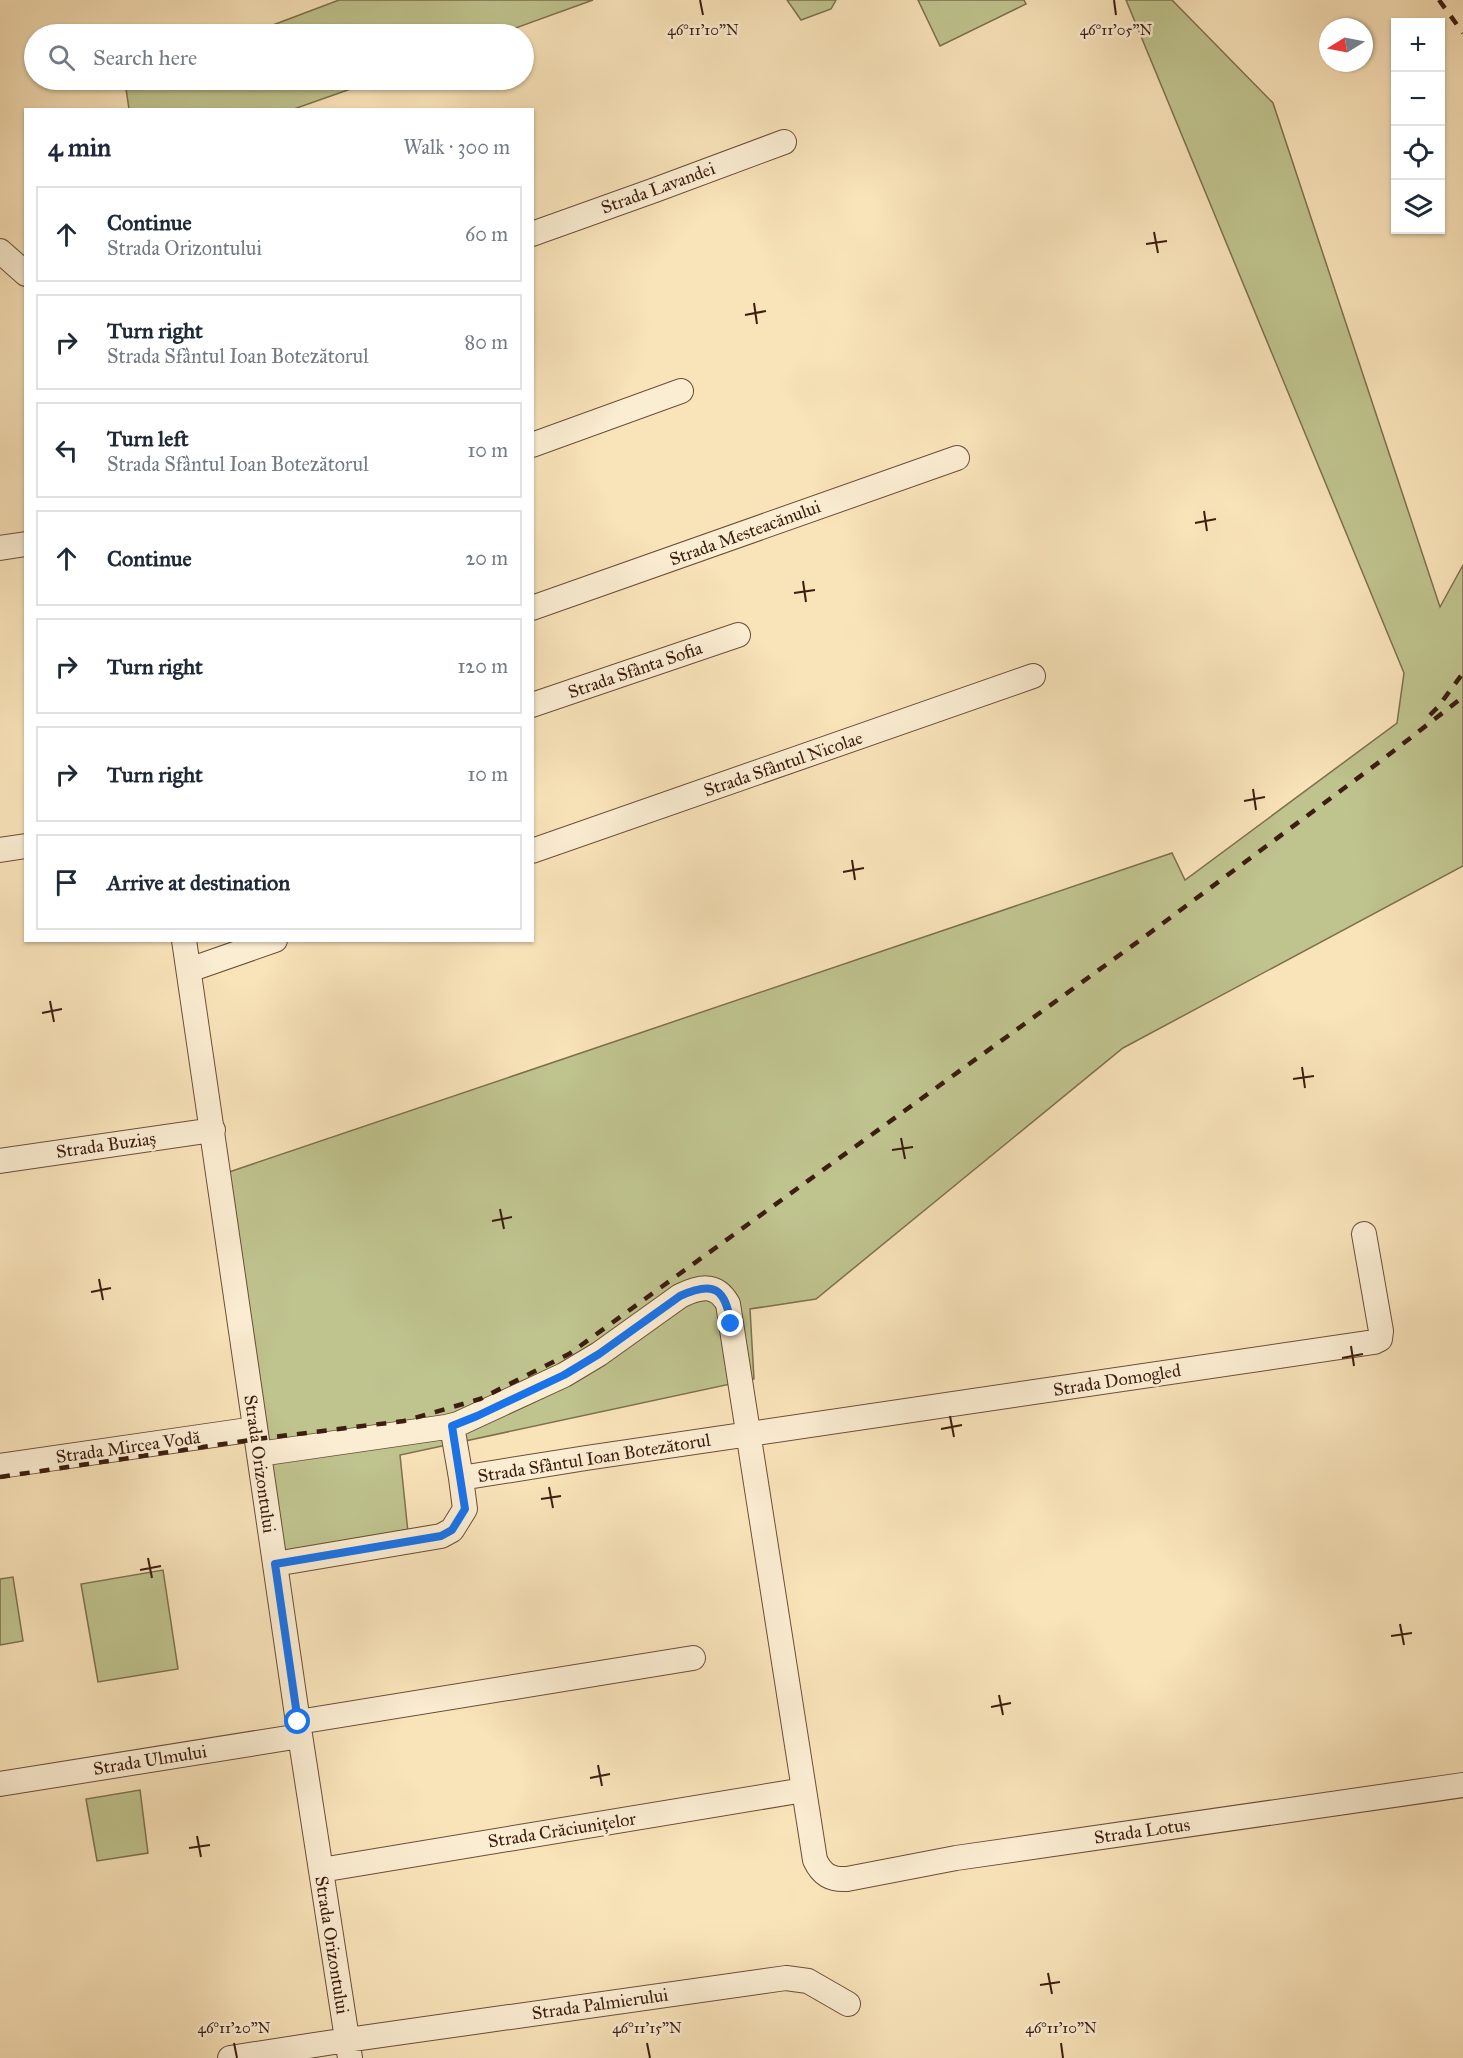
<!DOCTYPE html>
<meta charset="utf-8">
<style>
:root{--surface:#fff;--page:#f6f6f7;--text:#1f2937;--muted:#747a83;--line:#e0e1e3}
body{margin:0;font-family:"IM FELL Great Primer",serif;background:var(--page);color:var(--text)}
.controls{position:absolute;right:18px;top:18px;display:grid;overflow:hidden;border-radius:0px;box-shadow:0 2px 4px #0004}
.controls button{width:54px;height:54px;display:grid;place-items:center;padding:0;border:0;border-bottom:2px solid var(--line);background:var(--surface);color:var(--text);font:30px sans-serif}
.compass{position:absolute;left:1319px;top:18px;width:54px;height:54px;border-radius:50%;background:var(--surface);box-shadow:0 2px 4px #0004;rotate:260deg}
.stop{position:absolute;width:18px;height:18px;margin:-14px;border:4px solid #1a73e8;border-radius:50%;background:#fff}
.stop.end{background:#1a73e8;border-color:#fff;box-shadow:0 2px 6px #0008}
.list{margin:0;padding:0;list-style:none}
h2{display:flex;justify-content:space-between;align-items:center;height:78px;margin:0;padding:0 24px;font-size:26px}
h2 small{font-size:20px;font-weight:400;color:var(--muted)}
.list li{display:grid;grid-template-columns:39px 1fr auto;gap:18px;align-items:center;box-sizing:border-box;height:96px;margin:0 12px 12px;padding:0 12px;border:2px solid var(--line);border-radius:0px}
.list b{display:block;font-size:22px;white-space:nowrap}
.list p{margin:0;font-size:20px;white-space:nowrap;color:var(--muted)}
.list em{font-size:20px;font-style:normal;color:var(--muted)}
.icon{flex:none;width:33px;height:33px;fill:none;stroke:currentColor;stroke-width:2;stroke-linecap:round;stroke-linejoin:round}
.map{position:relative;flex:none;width:1463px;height:2058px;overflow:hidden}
.search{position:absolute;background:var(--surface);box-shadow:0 2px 4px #0004;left:24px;top:24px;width:510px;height:66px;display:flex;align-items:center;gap:15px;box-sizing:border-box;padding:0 21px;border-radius:33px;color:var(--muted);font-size:22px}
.panel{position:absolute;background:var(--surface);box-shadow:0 2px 4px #0004;left:24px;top:108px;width:510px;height:834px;border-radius:0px}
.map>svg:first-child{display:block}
.green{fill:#bfc38e;stroke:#7e704e;stroke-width:1.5}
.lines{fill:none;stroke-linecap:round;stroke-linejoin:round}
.minor-casing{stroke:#6b4e3a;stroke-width:26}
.minor{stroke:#fbedd2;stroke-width:24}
.rail{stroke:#3c1d0f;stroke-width:4.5;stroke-dasharray:10 10;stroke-linecap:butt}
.route{stroke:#1a73e8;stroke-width:8}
.ticks{fill:none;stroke:#3c1d0f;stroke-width:2}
.labels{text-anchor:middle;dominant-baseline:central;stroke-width:5;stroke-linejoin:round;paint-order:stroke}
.street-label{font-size:18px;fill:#3c1d0f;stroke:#fbedd2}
.ticks-label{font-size:15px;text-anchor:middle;fill:#3c1d0f;stroke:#fbedd2;stroke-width:5;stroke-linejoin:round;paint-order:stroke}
</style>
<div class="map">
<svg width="1463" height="2058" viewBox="0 0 1463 2058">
<rect width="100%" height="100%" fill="#f9e3b9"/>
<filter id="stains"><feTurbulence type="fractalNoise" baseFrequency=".00333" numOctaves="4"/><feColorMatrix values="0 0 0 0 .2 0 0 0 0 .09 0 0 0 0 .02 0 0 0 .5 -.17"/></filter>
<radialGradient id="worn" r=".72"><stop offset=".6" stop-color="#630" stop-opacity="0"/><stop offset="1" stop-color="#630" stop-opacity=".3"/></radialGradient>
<!-- green -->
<path class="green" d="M 339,0 L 593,0 L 499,34 L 249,34 Z
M 787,0 L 836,0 L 831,9 L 801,20 Z
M 918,0 L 1024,0 L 1026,4 L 940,46 Z
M 1126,0 L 1172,0 L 1273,103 L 1440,607 L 1463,565 L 1463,866 L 1123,1048 L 816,1299 L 750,1309 L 754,1379 L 400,1455 L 409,1542 L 284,1560 L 229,1172 L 1172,853 L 1185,880 L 1397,723 L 1404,673 Z
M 130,80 L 376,80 L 294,109 L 129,109 L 125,82 Z
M 163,1570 L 178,1669 L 98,1682 L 81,1584 Z
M 13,1577 L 23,1641 L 0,1645 L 0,1579 Z
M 140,1790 L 148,1853 L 97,1861 L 86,1799 Z"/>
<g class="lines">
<!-- minor casing -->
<g class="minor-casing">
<path id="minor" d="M 532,234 L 655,190 L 784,142
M 0,251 L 26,274
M 532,445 L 681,391
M 0,548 L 26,544
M 532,608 L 957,458
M 532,705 L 738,635
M 0,850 L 26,846
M 532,851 L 1033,676
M 184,940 L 298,1722 L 350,2058
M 189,970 L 275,940
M 0,1161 L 213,1130
M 452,1426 L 461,1478
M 259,1454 L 446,1427 L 458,1424 L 564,1375 L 599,1354 L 680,1296 C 699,1287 716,1282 728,1304 L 815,1860 C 822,1875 831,1880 847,1879 L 956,1858 L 1463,1785
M 0,1466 L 255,1429
M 275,1564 L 441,1536 L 452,1530 L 465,1509 L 461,1478 L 586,1458 L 1374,1342 L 1380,1339 L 1381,1331 L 1364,1234
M 298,1722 L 693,1658
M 0,1784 L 300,1736
M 321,1870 L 804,1790
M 230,2058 L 347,2040 L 786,1978 L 808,1981 L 848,2004"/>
</g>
<!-- minor -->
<use href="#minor" class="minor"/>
<!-- rail -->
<path class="rail" d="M 1439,0 L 1463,33
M 1430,715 L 1438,707 L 1463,673
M 0,1477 L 257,1439 L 404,1421 L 480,1399 L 569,1354 L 1143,938 L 1382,760 L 1463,697"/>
</g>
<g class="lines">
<!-- route -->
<path class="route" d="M 298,1722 L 275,1564 L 441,1536 L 452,1530 L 465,1509 L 452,1426 L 477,1416 L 564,1375 L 599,1354 L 680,1296 C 715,1280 725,1289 731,1324"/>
</g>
<!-- ticks -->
<path class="ticks" d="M 700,0 L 703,15M 1114,0 L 1116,15M 1154,232 L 1158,253M 1146,244 L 1167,241M 754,303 L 757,324M 745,315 L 766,311M 1204,511 L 1207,531M 1195,523 L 1216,519M 803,581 L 806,602M 794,593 L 815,590M 1253,789 L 1256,810M 1244,801 L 1265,797M 852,860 L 855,880M 843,872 L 864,868M 50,1001 L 54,1022M 42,1013 L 62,1009M 1302,1067 L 1305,1088M 1293,1079 L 1314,1076M 901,1138 L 905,1159M 892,1150 L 913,1147M 500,1209 L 504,1229M 492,1221 L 512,1217M 99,1279 L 103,1300M 91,1292 L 111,1288M 1351,1346 L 1354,1366M 1342,1358 L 1363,1354M 950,1416 L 954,1437M 941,1429 L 962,1425M 549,1487 L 553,1508M 541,1499 L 561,1496M 148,1558 L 152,1578M 140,1570 L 161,1566M 1400,1624 L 1404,1645M 1391,1636 L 1412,1633M 999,1695 L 1003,1715M 991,1707 L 1011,1703M 598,1765 L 602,1786M 590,1778 L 610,1774M 197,1836 L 201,1857M 189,1848 L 210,1845M 1048,1973 L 1052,1994M 1040,1985 L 1060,1982M 234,2043 L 237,2058M 647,2043 L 650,2058M 1061,2043 L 1063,2058"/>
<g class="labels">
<!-- street labels -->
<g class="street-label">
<text transform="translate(658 188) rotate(-20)">Strada Lavandei</text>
<text transform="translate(745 533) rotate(-20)">Strada Mesteacănului</text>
<text transform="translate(635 670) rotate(-19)">Strada Sfânta Sofia</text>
<text transform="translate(783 764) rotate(-19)">Strada Sfântul Nicolae</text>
<text transform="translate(106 1145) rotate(-8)">Strada Buziaș</text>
<text transform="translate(1117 1380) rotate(-9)">Strada Domogled</text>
<text transform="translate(128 1447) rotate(-8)">Strada Mircea Vodă</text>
<text transform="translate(594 1458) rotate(-9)">Strada Sfântul Ioan Botezătorul</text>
<text transform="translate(260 1464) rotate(82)">Strada Orizontului</text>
<text transform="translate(150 1760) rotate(-9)">Strada Ulmului</text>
<text transform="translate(562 1830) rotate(-9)">Strada Crăciunițelor</text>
<text transform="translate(1142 1831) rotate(-8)">Strada Lotus</text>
<text transform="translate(332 1945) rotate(81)">Strada Orizontului</text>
<text transform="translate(600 2004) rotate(-8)">Strada Palmierului</text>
</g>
</g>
<g class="ticks-label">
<text x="703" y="35">46°11'10"N</text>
<text x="1116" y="35">46°11'05"N</text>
<text x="234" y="2033">46°11'20"N</text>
<text x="647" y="2033">46°11'15"N</text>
<text x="1061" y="2033">46°11'10"N</text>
</g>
<rect width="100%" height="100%" filter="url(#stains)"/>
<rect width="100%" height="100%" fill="url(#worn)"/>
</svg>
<div class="controls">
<button>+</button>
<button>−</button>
<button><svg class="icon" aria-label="locate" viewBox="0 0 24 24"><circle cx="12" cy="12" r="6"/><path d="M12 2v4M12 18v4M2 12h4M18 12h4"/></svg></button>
<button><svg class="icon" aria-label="layers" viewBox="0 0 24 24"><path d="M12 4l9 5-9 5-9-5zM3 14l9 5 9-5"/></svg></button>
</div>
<svg class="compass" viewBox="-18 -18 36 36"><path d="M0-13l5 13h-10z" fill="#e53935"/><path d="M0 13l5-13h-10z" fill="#747a83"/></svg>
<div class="stop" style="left:298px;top:1722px"></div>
<div class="stop end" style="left:731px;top:1324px"></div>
<div class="search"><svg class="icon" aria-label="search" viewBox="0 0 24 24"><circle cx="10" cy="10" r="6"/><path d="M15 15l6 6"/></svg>Search here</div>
<section class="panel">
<h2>4 min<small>Walk · 300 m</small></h2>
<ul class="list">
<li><svg class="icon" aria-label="ahead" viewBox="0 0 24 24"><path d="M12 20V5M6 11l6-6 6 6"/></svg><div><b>Continue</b><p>Strada Orizontului</p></div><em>60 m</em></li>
<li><svg class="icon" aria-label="right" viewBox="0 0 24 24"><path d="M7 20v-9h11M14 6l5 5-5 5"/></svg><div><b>Turn right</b><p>Strada Sfântul Ioan Botezătorul</p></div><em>80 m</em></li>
<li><svg class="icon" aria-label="left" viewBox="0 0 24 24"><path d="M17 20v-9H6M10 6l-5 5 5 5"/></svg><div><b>Turn left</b><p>Strada Sfântul Ioan Botezătorul</p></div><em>10 m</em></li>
<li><svg class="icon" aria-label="ahead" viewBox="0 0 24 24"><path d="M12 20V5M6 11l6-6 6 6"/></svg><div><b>Continue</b></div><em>20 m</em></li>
<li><svg class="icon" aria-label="right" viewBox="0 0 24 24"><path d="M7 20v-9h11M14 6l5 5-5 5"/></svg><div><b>Turn right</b></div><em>120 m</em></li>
<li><svg class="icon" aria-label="right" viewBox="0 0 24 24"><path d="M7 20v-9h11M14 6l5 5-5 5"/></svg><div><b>Turn right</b></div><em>10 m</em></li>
<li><svg class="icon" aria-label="arrive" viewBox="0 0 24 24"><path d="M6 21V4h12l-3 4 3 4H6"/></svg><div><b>Arrive at destination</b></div></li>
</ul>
</section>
</div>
